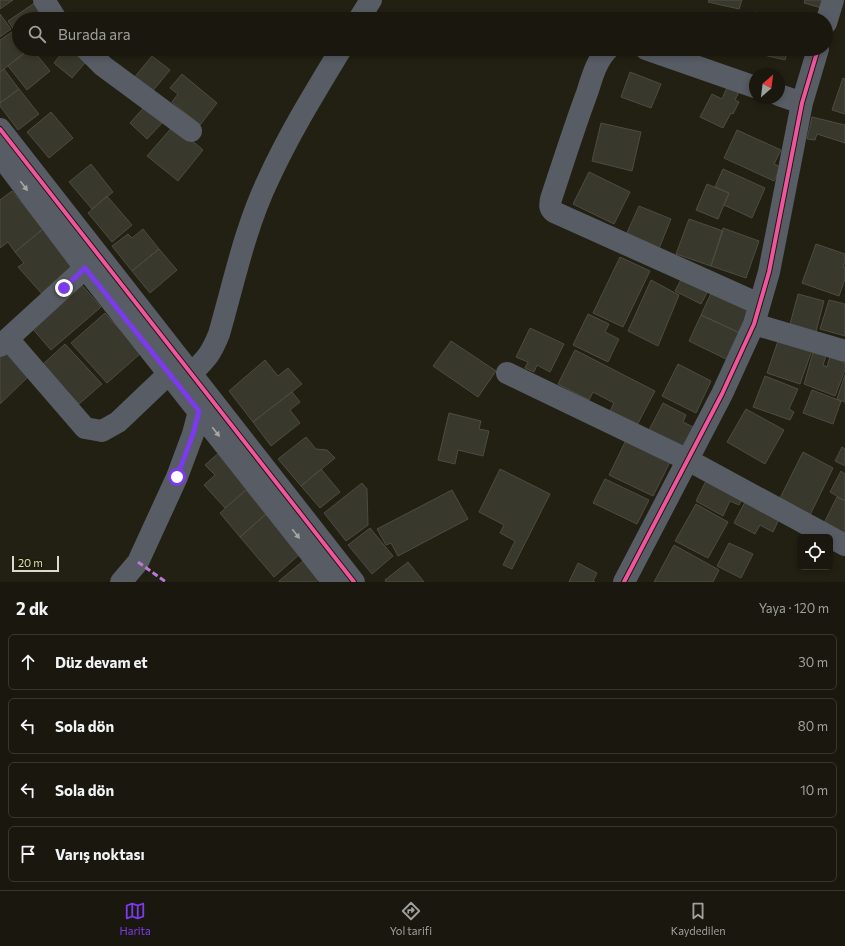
<!DOCTYPE html>
<html lang="tr">
<meta charset="utf-8">
<style>
:root{--surface:#1a180e;--page:#232117;--text:#f1f3f6;--muted:#9fa09e;--line:#38372e;--accent:#7c3aed}
body{margin:0;font-family:Commissioner,sans-serif;background:var(--page);color:var(--text)}
.controls{position:absolute;right:12px;bottom:12px;display:grid;overflow:hidden;border-radius:6px;box-shadow:0 2px 6px #0003}
.controls button{width:36px;height:36px;display:grid;place-items:center;padding:0;border:0;border-bottom:1px solid var(--line);background:var(--surface);color:var(--text);font:20px sans-serif}
.compass{position:absolute;left:749px;top:68px;width:36px;height:36px;border-radius:50%;background:var(--surface);box-shadow:0 2px 6px #0003;rotate:28deg}
.scale{position:absolute;left:12px;bottom:10px;width:47px;box-sizing:border-box;padding-left:4px;border:2px solid #dbdacb;border-top:0;font-size:11px;line-height:14px;white-space:nowrap;color:#dbdacb;-webkit-text-stroke:3px #1e1c03;paint-order:stroke}
.stop{position:absolute;width:12px;height:12px;margin:-9px;border:3px solid #7c3aed;border-radius:50%;background:#fff}
.stop.end{background:#7c3aed;border-color:#fff;box-shadow:0 1px 4px #0008}
.list{margin:0;padding:0;list-style:none}
h2{display:flex;justify-content:space-between;align-items:center;height:52px;margin:0;padding:0 16px;font-size:17px}
h2 small{font-size:13px;font-weight:400;color:var(--muted)}
.list li{display:grid;grid-template-columns:26px 1fr auto;gap:12px;align-items:center;box-sizing:border-box;height:56px;margin:0 8px 8px;padding:0 8px;border:1px solid var(--line);border-radius:6px}
.list b{display:block;font-size:15px;white-space:nowrap}
.list em{font-size:13px;font-style:normal;color:var(--muted)}
.icon{flex:none;width:22px;height:22px;fill:none;stroke:currentColor;stroke-width:2;stroke-linecap:round;stroke-linejoin:round}
.map{position:relative;flex:none;width:845px;height:582px;overflow:hidden}
.search{position:absolute;background:var(--surface);box-shadow:0 2px 6px #0003;left:12px;right:12px;top:12px;height:44px;display:flex;align-items:center;gap:10px;box-sizing:border-box;padding:0 14px;border-radius:22px;color:var(--muted);font-size:15px}
.sheet{height:308px;background:var(--surface)}
nav{display:flex;justify-content:space-around;align-items:center;box-sizing:border-box;height:56px;border-top:1px solid var(--line);background:var(--surface);font-size:11px;color:var(--muted)}
nav a{display:grid;justify-items:center;gap:2px}
nav .on{color:var(--accent)}
.map>svg:first-child{display:block}
.building{fill:#39382c;stroke:#4e4c41}
.lines{fill:none;stroke-linecap:round;stroke-linejoin:round}
.minor{stroke:#585c64;stroke-width:22}
.quiet{stroke:#ba77d6;stroke-width:3;stroke-dasharray:6 3;stroke-linecap:butt}
.cycleway-casing{stroke:#1e1c03;stroke-width:6}
.cycleway{stroke:#f153a3;stroke-width:4}
.oneway{fill:#a7a8a2}
.route{stroke:#7c3aed;stroke-width:5}
</style>
<div class="map">
<svg width="845" height="582" viewBox="0 0 845 582">
<rect width="100%" height="100%" fill="#222012"/>
<!-- building -->
<path class="building" d="M 0,0 L 13,0 L 0,9 Z
M 39,0 L 52,19 L 19,19 L 19,37 L 8,21 Z
M 709,0 L 742,0 L 739,9 L 708,2 Z
M 805,0 L 827,0 L 825,9 L 804,3 Z
M 756,12 L 774,16 L 773,19 L 755,19 Z
M 0,14 L 11,29 L 0,37 Z
M 12,32 L 19,42 L 19,49 L 24,49 L 26,52 L 0,72 L 0,40 Z
M 29,49 L 32,49 L 50,71 L 27,90 L 8,66 Z
M 65,49 L 80,49 L 90,57 L 72,78 L 54,63 Z
M 748,49 L 788,49 L 785,60 L 747,51 Z
M 152,56 L 170,70 L 151,93 L 133,79 Z
M 4,69 L 19,89 L 0,103 L 0,72 Z
M 630,72 L 661,84 L 651,108 L 621,97 Z
M 182,74 L 217,103 L 200,125 L 172,102 L 178,94 L 170,88 Z
M 843,78 L 845,79 L 845,114 L 832,110 Z
M 728,85 L 740,90 L 735,100 L 739,102 L 733,114 L 731,113 L 723,128 L 700,117 L 712,94 L 722,99 Z
M 19,89 L 39,114 L 18,130 L 0,106 L 0,103 Z
M 146,105 L 164,121 L 147,139 L 130,123 Z
M 51,112 L 73,138 L 49,158 L 27,132 Z
M 812,117 L 845,125 L 845,143 L 817,134 L 815,140 L 807,139 Z
M 601,123 L 641,132 L 632,171 L 592,161 Z
M 174,125 L 203,150 L 178,181 L 147,156 Z
M 737,130 L 781,150 L 774,164 L 781,167 L 774,181 L 724,158 Z
M 91,164 L 113,192 L 92,209 L 69,182 Z
M 723,169 L 765,188 L 752,218 L 724,205 L 729,193 L 715,187 Z
M 589,172 L 630,192 L 614,224 L 573,204 Z
M 707,184 L 729,193 L 718,219 L 696,210 Z
M 12,191 L 43,229 L 15,252 L 8,242 L 0,248 L 0,200 Z
M 107,196 L 132,225 L 112,242 L 88,213 Z
M 639,206 L 671,219 L 658,251 L 625,237 Z
M 689,219 L 723,231 L 711,266 L 676,254 Z
M 723,228 L 759,241 L 746,278 L 711,266 Z
M 43,229 L 75,267 L 43,295 L 18,267 L 24,263 L 15,252 Z
M 143,229 L 159,249 L 132,271 L 112,246 L 128,234 L 132,238 Z
M 816,244 L 845,254 L 845,262 L 843,267 L 845,267 L 845,279 L 839,296 L 802,283 Z
M 159,249 L 177,270 L 150,293 L 132,271 Z
M 620,257 L 650,271 L 623,327 L 593,313 Z
M 682,278 L 708,291 L 701,304 L 675,291 Z
M 651,280 L 679,295 L 658,346 L 628,331 Z
M 81,284 L 101,307 L 51,350 L 31,327 Z
M 712,291 L 751,311 L 740,333 L 701,315 Z
M 798,294 L 824,301 L 815,335 L 789,328 Z
M 829,300 L 845,304 L 845,336 L 820,329 Z
M 105,313 L 141,353 L 107,383 L 71,343 Z
M 588,314 L 609,324 L 605,332 L 619,339 L 608,362 L 573,345 Z
M 701,315 L 740,333 L 728,360 L 689,341 Z
M 530,328 L 564,344 L 550,372 L 537,365 L 534,372 L 525,368 L 528,362 L 516,357 Z
M 779,338 L 812,350 L 800,384 L 767,373 Z
M 451,341 L 496,371 L 478,397 L 433,366 Z
M 65,344 L 102,384 L 79,404 L 42,365 Z
M 10,349 L 30,375 L 0,404 L 0,357 Z
M 814,349 L 827,353 L 823,365 L 827,367 L 831,353 L 845,360 L 845,370 L 835,396 L 804,384 Z
M 575,350 L 655,391 L 636,427 L 609,413 L 614,403 L 593,392 L 589,400 L 558,384 Z
M 265,360 L 278,376 L 288,368 L 302,384 L 253,422 L 229,391 Z
M 678,364 L 711,381 L 696,413 L 662,396 Z
M 845,375 L 845,402 L 837,399 Z
M 765,376 L 798,389 L 789,409 L 794,412 L 790,420 L 753,407 Z
M 812,390 L 841,401 L 833,424 L 803,413 Z
M 292,392 L 300,402 L 290,410 L 300,423 L 271,446 L 253,422 Z
M 663,403 L 686,415 L 683,422 L 695,428 L 683,452 L 647,434 Z
M 746,409 L 784,430 L 765,464 L 727,442 Z
M 449,413 L 481,421 L 479,429 L 489,431 L 483,456 L 458,450 L 455,464 L 438,460 Z
M 306,437 L 316,449 L 327,450 L 335,458 L 301,486 L 278,459 Z
M 626,440 L 670,462 L 653,496 L 609,475 Z
M 842,447 L 845,449 L 845,466 L 835,461 Z
M 222,450 L 252,483 L 246,490 L 225,508 L 204,485 L 215,475 L 205,465 Z
M 803,452 L 833,468 L 810,515 L 780,498 Z
M 321,469 L 340,492 L 320,508 L 301,486 Z
M 500,469 L 550,494 L 512,569 L 503,565 L 515,541 L 500,533 L 504,525 L 479,512 Z
M 841,471 L 845,474 L 845,501 L 830,492 Z
M 708,477 L 744,496 L 739,505 L 730,501 L 723,516 L 696,501 Z
M 605,479 L 649,500 L 637,524 L 593,503 Z
M 362,483 L 367,489 L 368,525 L 346,541 L 324,513 Z
M 246,490 L 266,514 L 240,537 L 220,513 Z
M 452,490 L 468,519 L 398,556 L 391,543 L 386,545 L 377,529 Z
M 837,497 L 845,501 L 845,536 L 823,525 Z
M 746,500 L 780,517 L 773,532 L 760,525 L 755,534 L 734,523 Z
M 696,504 L 728,522 L 708,558 L 675,541 Z
M 266,514 L 300,554 L 274,577 L 240,537 Z
M 370,528 L 393,556 L 372,574 L 348,545 Z
M 729,543 L 753,554 L 741,578 L 717,566 Z
M 674,545 L 719,570 L 713,582 L 654,582 Z
M 303,561 L 318,580 L 316,582 L 279,582 L 279,581 Z
M 408,562 L 424,582 L 386,582 L 385,580 Z
M 578,563 L 597,573 L 593,581 L 595,582 L 569,582 Z"/>
<g class="lines">
<!-- minor -->
<path class="minor" d="M 44,0 L 56,19
M 359,19 L 371,0
M 826,23 L 833,0
M 86,49 L 103,66 L 191,131
M 608,49 C 596,61 592,78 587,93 C 574,128 563,163 551,199 C 550,205 549,208 554,212 L 759,304
M 646,49 L 755,87
M 779,95 L 802,103
M 0,129 L 354,582
M 0,155 L 85,268 L 333,582
M 754,324 L 845,351
M 8,339 L 85,428 L 102,431 L 118,422 L 180,363
M 0,346 L 85,268
M 192,373 C 207,358 211,354 219,334 C 234,282 245,228 268,180 C 289,134 315,92 341,49
M 507,373 L 688,460 L 845,545
M 121,582 L 138,562 L 177,477 L 193,434 L 199,411
M 624,582 L 722,394 L 754,324 L 769,272 L 802,103 L 818,49"/>
<!-- quiet -->
<path class="quiet" d="M 138,562 L 166,582"/>
<!-- cycleway casing -->
<g class="cycleway-casing">
<path id="cycleway" d="M 0,129 L 354,582
M 624,582 L 722,394 L 754,324 L 769,272 L 802,103 L 818,49"/>
</g>
<!-- cycleway -->
<use href="#cycleway" class="cycleway"/>
</g>
<!-- one-way arrows -->
<defs><path id="oneway-solid" d="M-6-.8H1V-3.2L6.5 0L1 3.2V.8H-6Z"/></defs>
<g class="oneway">
<use href="#oneway-solid" transform="translate(24 186) rotate(53)"/>
<use href="#oneway-solid" transform="translate(216 432) rotate(52)"/>
<use href="#oneway-solid" transform="translate(296 534) rotate(52)"/>
</g>
<g class="lines">
<!-- route -->
<path class="route" d="M 64,288 L 85,268 L 199,411 L 193,434 L 177,477"/>
</g>
</svg>
<div class="controls">
<button><svg class="icon" aria-label="locate" viewBox="0 0 24 24"><circle cx="12" cy="12" r="6"/><path d="M12 2v4M12 18v4M2 12h4M18 12h4"/></svg></button>
</div>
<svg class="compass" viewBox="-18 -18 36 36"><path d="M0-13l5 13h-10z" fill="#e53935"/><path d="M0 13l5-13h-10z" fill="#9fa09e"/></svg>
<div class="scale">20 m</div>
<div class="stop" style="left:177px;top:477px"></div>
<div class="stop end" style="left:64px;top:288px"></div>
<div class="search"><svg class="icon" aria-label="search" viewBox="0 0 24 24"><circle cx="10" cy="10" r="6"/><path d="M15 15l6 6"/></svg>Burada ara</div>
</div>
<section class="sheet">
<h2>2 dk<small>Yaya · 120 m</small></h2>
<ul class="list">
<li><svg class="icon" aria-label="ahead" viewBox="0 0 24 24"><path d="M12 20V5M6 11l6-6 6 6"/></svg><div><b>Düz devam et</b></div><em>30 m</em></li>
<li><svg class="icon" aria-label="left" viewBox="0 0 24 24"><path d="M17 20v-9H6M10 6l-5 5 5 5"/></svg><div><b>Sola dön</b></div><em>80 m</em></li>
<li><svg class="icon" aria-label="left" viewBox="0 0 24 24"><path d="M17 20v-9H6M10 6l-5 5 5 5"/></svg><div><b>Sola dön</b></div><em>10 m</em></li>
<li><svg class="icon" aria-label="arrive" viewBox="0 0 24 24"><path d="M6 21V4h12l-3 4 3 4H6"/></svg><div><b>Varış noktası</b></div></li>
</ul>
</section>
<nav>
<a class="on"><svg class="icon" aria-label="map" viewBox="0 0 24 24"><path d="M3 6l6-2 6 2 6-2v14l-6 2-6-2-6 2zM9 4v14M15 6v14"/></svg>Harita</a>
<a><svg class="icon" aria-label="directions" viewBox="0 0 24 24"><path d="M12 3l9 9-9 9-9-9zM9 14v-3h6M13 9l2 2-2 2"/></svg>Yol tarifi</a>
<a><svg class="icon" aria-label="saved" viewBox="0 0 24 24"><path d="M7 4h10v16l-5-4-5 4z"/></svg>Kaydedilen</a>
</nav>
